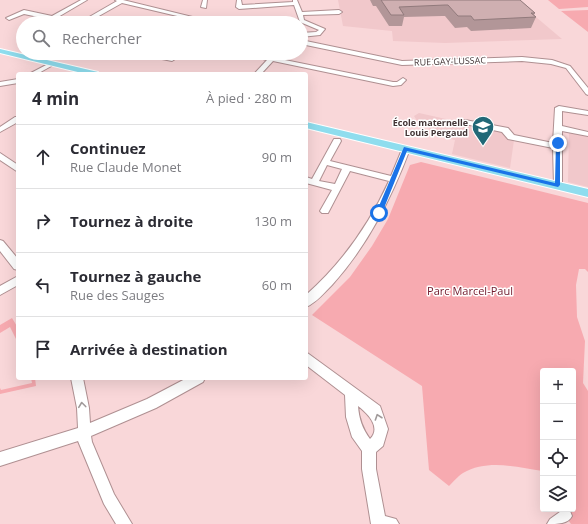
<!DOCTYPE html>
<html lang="fr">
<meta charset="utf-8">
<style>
:root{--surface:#fff;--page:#f7f7f7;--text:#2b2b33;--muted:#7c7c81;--line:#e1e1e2}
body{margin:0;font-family:"Open Sans",sans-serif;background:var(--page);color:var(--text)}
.controls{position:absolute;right:12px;bottom:12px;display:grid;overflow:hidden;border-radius:4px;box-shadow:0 4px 16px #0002}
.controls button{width:36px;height:36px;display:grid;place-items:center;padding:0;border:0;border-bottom:1px solid var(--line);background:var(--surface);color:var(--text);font:20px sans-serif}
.stop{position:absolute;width:12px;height:12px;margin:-9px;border:3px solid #1a73e8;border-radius:50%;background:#fff}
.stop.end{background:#1a73e8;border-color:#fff;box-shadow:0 1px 4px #0008}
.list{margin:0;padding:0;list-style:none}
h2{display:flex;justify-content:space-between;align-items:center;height:52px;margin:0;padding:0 16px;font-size:17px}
h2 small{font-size:13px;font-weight:400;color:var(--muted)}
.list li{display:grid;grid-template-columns:26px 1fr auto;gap:12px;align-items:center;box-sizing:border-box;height:64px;padding:0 16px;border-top:1px solid var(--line)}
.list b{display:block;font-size:15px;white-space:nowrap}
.list p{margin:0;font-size:13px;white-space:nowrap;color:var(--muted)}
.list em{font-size:13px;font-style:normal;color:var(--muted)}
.icon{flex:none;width:22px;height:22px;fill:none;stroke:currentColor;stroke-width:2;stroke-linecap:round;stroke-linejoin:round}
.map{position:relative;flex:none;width:588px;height:524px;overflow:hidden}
.search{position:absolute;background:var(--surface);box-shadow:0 4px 16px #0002;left:16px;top:16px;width:292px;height:44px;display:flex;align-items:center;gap:10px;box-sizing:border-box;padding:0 14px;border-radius:22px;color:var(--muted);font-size:15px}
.panel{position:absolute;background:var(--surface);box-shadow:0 4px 16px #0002;left:16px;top:72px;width:292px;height:308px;border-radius:4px}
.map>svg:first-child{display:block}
.built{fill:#f1c8cb}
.green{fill:#f7aab0}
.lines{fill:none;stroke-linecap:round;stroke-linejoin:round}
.minor-casing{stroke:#af9092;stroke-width:2}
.major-casing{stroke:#fff;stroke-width:2}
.minor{fill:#fff;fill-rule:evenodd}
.major{fill:#8fddee;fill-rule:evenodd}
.wall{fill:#b29698}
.building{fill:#cfafb1;stroke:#917a7c}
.oneway{stroke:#a09a9a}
.route{fill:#1a73e8}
.labels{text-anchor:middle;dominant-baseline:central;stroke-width:3;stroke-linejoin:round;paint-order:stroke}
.far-street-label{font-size:9px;fill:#423536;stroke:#fff}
.far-poi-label{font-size:9px;font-weight:bold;fill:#423536;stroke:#fff;text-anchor:end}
.park-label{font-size:11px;fill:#71192c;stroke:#fff}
</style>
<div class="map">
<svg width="588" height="524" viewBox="0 0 588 524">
<rect width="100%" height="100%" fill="#f9d7d9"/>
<!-- built -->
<path class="built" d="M 338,0 L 509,0 L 523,6 L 562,39 L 445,43 L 393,41 L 392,31 L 343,26 Z
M 419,113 L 504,132 L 507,134 L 506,138 L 514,140 L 510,168 L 452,154 L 455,140 L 434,135 L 428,127 L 421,127 L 414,116 Z
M 569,131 L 588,135 L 588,187 L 568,182 Z"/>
<!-- green -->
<path class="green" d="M 548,0 L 588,0 L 588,7 L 559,9 Z
M 588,10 L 588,32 L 561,11 Z
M 421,162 L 588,203 L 588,272 L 585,269 L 579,269 L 576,285 L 577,317 L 585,341 L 583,383 L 588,391 L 588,524 L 571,524 L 565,516 L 563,509 L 573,509 L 573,371 L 543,371 L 543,471 C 517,467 487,459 463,473 C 458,476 453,482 449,486 L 429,470 L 422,386 L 312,315 L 350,277 L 372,246 L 388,219 L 410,165 Z
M 12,318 L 18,328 L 18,343 L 10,327 L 0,333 L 0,325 Z
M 31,378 L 35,378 L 36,386 L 0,394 L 0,388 L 1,390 L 32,383 Z"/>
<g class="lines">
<!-- minor casing -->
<g class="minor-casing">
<path id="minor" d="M 81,0 L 87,0 L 53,20 L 24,14 L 9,20 L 6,18 L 24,10 L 52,16 Z
M 115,0 L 123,0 L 217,23 L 207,23 L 122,3 L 90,21 L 95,23 L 82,23 L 65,19 L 68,17 L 84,20 L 117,1 Z
M 203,0 L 207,0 L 206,8 L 201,7 Z
M 237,0 L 241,0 L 242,5 L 293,2 L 293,0 L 297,0 L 302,12 L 339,10 L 342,12 L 339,14 L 303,15 L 304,20 L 325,29 L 320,35 L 301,37 L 301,33 L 316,32 L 319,30 L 300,22 L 294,5 L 239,9 L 236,7 Z
M 301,40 L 402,61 L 522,57 L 552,60 L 570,66 L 588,88 L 588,95 L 586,94 L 566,68 L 551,64 L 522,61 L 402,65 L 301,44 Z
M 160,53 L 167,53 L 164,56 L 171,57 L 175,54 L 174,53 L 183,54 L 172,61 L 157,58 L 156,57 Z
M 238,53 L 250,53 L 270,57 L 274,53 L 280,53 L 275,58 L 393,82 L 397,82 L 403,78 L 406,80 L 401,85 L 393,86 L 273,61 L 261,74 L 254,74 L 267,60 Z
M 50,63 L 55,64 L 37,74 L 29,74 Z
M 18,79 L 18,83 L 0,86 L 0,82 Z
M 559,106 L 588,111 L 588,115 L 562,111 L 562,126 L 588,132 L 588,136 L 562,131 L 562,185 L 558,188 L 554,185 L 553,148 L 508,139 L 502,132 L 465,124 L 461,122 L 465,120 L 508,128 L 514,135 L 553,143 L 555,108 Z
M 15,117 L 18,117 L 18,122 L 0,132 L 0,127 Z
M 334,139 L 340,139 L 341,141 L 330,161 L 391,176 L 403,147 L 409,147 L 410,149 C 391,199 368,245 332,285 C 325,292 316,303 306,307 L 306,295 C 342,263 369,225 389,181 L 350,171 L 328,213 L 322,213 L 320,211 L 332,190 L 306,183 L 306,177 L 312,179 ZM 327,165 L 342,169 L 335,184 L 319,181 Z
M 0,153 L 18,165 L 18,172 L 0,160 Z
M 0,240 L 3,241 L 18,259 L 18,270 L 14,269 L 0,251 Z
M 18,276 L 18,285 L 0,295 L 0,286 Z
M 306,352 L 380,406 L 388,429 L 383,446 L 376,452 L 376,469 L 385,516 L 396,519 L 399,524 L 371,524 L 362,469 L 362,451 L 352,437 L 346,417 L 345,395 L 306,365 ZM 358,406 C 367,413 382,427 370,439 C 362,428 359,419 358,406 Z
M 71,378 L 83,378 L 89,408 L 90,423 L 147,399 L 187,378 L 205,378 L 203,382 L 156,408 L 91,436 L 92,442 L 114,494 L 132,524 L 116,524 L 104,504 L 78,441 L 0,466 L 0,452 L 78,428 L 77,408 Z
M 564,509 L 570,511 L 572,516 C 568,524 558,524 547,524 L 550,519 Z"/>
</g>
<!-- major casing -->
<g class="major-casing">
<path id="major" d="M 0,49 L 98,72 L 99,74 L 86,74 L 0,53 Z
M 306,122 L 588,189 L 588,197 L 306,128 Z"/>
</g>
<!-- minor -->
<use href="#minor" class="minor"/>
<!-- major -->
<use href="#major" class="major"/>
</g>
<!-- wall -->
<path class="wall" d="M 370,0 L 520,0 L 535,13 L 534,15 L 536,17 L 531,28 L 471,31 L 467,27 L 455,28 L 445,16 L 442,16 L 404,17 L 402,26 L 389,26 L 376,6 L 373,6 Z"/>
<!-- building -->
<path class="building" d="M 381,0 L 520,0 L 535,13 L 531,13 L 536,17 L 474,20 L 471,16 L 458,16 L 448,5 L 445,5 L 399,7 L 404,15 L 391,15 Z"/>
<!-- one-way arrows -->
<defs><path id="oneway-chevron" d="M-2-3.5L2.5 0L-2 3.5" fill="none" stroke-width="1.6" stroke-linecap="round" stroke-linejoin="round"/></defs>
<g class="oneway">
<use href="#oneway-chevron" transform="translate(82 405) rotate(-97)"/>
<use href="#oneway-chevron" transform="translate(378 417) rotate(-109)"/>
</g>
<!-- route -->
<path class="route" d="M 556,142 L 560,143 L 560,185 L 558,187 L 407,151 L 382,213 L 379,215 L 376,213 L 404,147 L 555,183 Z"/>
<!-- icons -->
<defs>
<g id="school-pin" transform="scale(1.15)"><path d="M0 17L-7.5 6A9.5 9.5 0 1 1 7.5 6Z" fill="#216877" stroke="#fff"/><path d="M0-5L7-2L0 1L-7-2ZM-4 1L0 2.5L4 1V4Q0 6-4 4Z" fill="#fff"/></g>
</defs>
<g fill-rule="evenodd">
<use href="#school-pin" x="483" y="127"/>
</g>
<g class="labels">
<!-- far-street labels -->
<g class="far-street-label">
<text transform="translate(450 61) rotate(-2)">RUE GAY-LUSSAC</text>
</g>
<!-- far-poi labels -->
<g class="far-poi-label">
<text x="468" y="122">École maternelle<tspan x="468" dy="10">Louis Pergaud</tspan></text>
</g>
<!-- park labels -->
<g class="park-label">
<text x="470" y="290">Parc Marcel-Paul</text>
</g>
</g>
</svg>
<div class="controls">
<button>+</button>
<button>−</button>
<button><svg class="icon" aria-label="locate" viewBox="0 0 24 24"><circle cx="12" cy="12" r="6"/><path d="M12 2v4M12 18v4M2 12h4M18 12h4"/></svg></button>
<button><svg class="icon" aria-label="layers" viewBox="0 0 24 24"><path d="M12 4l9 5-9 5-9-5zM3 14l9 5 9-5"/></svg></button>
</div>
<div class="stop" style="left:379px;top:213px"></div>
<div class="stop end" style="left:558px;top:143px"></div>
<div class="search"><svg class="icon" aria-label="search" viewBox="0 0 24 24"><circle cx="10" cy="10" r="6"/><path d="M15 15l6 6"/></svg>Rechercher</div>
<section class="panel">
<h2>4 min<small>À pied · 280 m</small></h2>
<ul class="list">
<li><svg class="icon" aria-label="ahead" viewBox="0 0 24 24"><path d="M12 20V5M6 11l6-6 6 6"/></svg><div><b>Continuez</b><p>Rue Claude Monet</p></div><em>90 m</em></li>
<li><svg class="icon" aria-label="right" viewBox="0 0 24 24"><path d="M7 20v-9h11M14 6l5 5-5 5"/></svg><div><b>Tournez à droite</b></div><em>130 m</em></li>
<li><svg class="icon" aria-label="left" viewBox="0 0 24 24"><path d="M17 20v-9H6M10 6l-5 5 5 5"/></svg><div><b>Tournez à gauche</b><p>Rue des Sauges</p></div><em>60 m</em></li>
<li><svg class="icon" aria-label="arrive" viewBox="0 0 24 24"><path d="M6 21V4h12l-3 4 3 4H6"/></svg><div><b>Arrivée à destination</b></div></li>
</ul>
</section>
</div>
